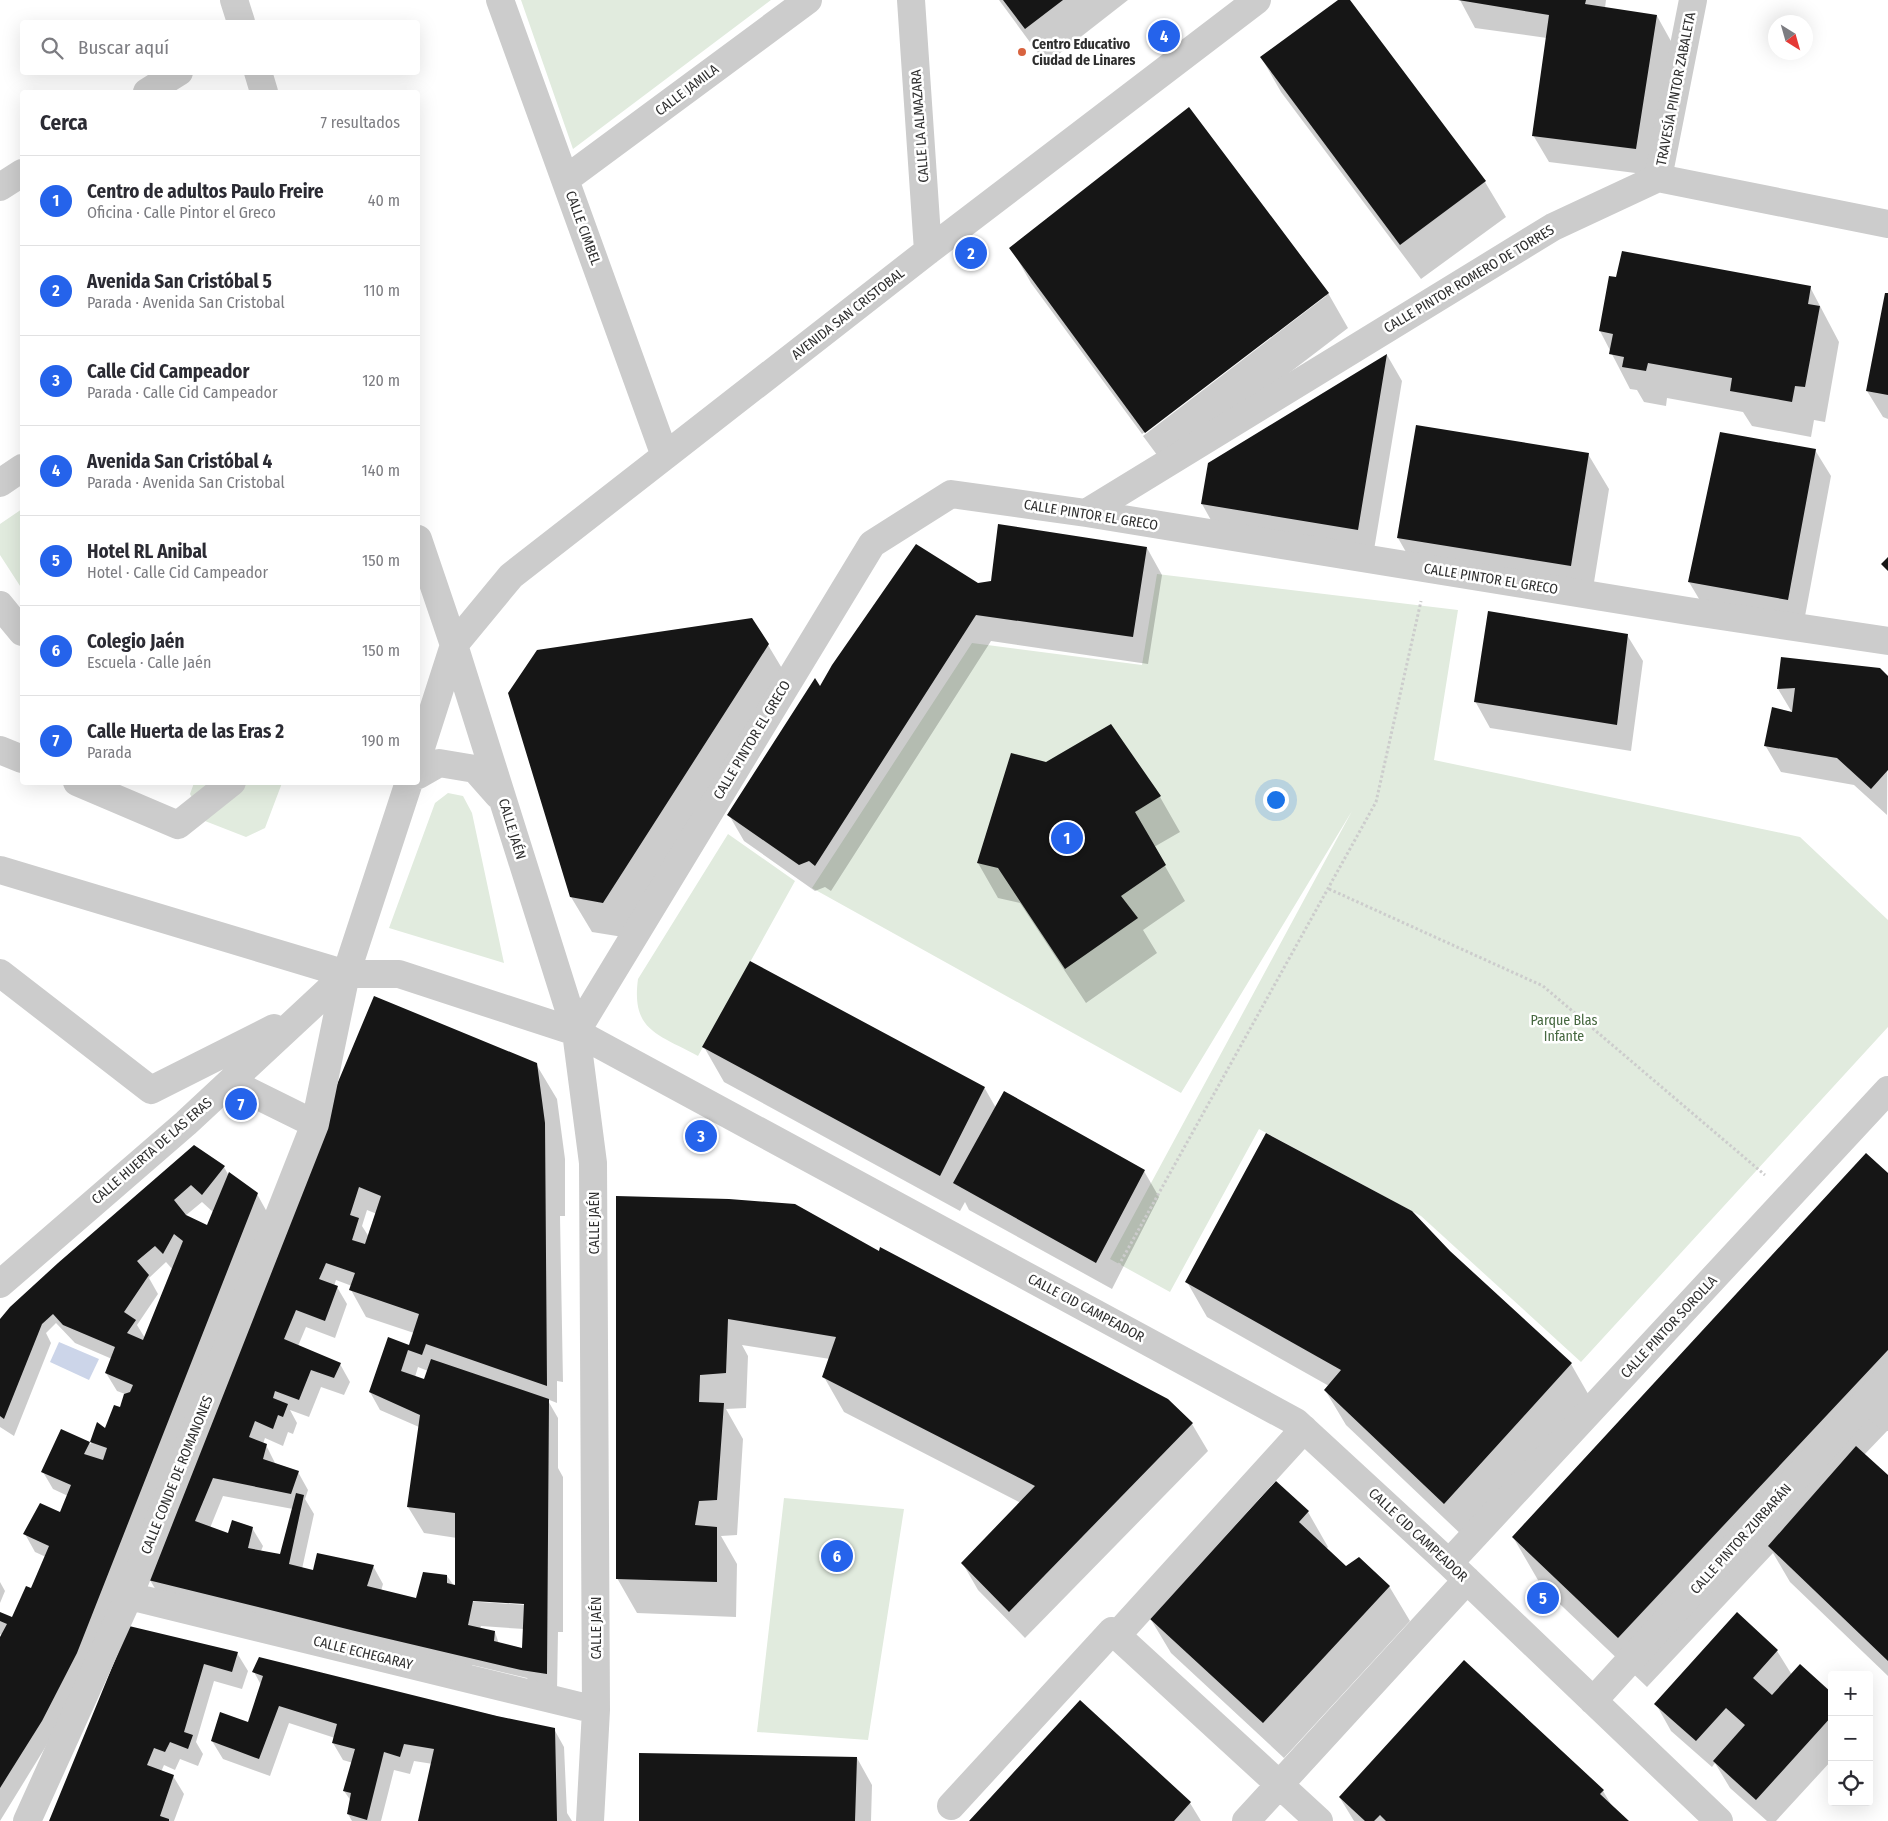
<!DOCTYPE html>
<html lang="es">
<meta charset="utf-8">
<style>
:root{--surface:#fff;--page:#f7f7f7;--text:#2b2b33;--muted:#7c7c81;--line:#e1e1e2;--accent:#2563eb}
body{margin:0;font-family:"Fira Sans Condensed",sans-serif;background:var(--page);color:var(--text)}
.controls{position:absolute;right:15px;bottom:15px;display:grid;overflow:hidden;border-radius:5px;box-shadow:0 5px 20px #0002}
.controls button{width:45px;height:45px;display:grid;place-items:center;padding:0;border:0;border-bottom:1px solid var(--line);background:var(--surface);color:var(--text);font:25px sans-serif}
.compass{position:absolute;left:1768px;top:15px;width:45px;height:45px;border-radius:50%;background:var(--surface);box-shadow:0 5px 20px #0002;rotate:143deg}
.you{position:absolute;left:1275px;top:799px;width:18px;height:18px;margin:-12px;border:4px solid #fff;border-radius:50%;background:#1a73e8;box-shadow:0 0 0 8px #1a73e833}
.badge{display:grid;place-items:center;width:32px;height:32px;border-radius:50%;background:var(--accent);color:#fff;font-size:16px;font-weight:700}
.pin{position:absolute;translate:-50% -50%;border:2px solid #fff;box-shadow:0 1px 5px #0006}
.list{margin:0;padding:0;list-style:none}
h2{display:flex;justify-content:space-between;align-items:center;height:65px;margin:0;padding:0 20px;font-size:21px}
h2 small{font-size:16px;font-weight:400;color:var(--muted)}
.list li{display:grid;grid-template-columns:32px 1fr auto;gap:15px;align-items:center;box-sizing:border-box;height:90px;padding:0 20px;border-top:1px solid var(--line)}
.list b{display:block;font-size:19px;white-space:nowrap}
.list p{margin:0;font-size:16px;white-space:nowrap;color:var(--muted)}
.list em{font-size:16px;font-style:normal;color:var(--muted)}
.icon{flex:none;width:28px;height:28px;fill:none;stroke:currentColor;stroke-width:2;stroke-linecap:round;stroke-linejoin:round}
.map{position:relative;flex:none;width:1888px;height:1821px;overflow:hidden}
.search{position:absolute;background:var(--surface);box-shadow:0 5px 20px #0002;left:20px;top:20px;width:400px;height:55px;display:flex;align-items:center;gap:12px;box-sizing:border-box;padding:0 18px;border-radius:5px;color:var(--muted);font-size:19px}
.panel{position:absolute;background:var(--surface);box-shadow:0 5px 20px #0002;left:20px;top:90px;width:400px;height:695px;border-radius:5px}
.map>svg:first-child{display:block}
.green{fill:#e1ebde}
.water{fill:#ccd5e9}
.shadow{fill:#0003;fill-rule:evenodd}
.building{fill:#161616;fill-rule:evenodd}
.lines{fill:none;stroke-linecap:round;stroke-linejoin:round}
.path{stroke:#ccc;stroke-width:3;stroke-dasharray:2.5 2.5;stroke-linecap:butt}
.minor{stroke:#ccc;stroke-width:28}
.poi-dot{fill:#d8633f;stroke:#fff;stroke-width:2}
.labels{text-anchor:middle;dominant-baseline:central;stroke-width:5;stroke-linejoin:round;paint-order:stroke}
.poi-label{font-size:14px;font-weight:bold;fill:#2f2f2f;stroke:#fff;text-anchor:start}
.street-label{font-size:14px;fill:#2f2f2f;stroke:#fff}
.park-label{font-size:14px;fill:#466840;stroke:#fff}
</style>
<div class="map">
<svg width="1888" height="1821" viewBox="0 0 1888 1821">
<rect width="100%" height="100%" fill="#fff"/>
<!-- green -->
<path class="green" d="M 521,0 L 771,0 L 573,149 Z
M 22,509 L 22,589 L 0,555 L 0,524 Z
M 1157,574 L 1458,610 L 1434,760 L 1800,837 L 1888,920 L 1888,1027 L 1581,1362 L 1421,1216 L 1259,1129 L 1170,1292 L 1110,1259 L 1352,811 L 1181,1093 L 812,888 L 972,643 L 1142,665 Z
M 194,783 L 282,783 L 265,828 L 246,837 L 205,821 L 190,794 Z
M 448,793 L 463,796 L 472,813 L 504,963 L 389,928 L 435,803 Z
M 728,834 L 795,881 L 698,1056 C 658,1034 631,1031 638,979 Z
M 784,1498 L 904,1509 L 868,1740 L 757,1732 Z"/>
<!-- water -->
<path class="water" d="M 59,1342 L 99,1359 L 89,1380 L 50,1362 Z"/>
<!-- shadow -->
<path class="shadow" d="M 999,0 L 1128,0 L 1046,64 Z
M 1340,0 L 1349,0 L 1485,182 L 1506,217 L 1421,279 L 1281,92 L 1261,57 Z
M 1460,0 L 1606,0 L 1605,8 L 1657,16 L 1672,43 L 1651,175 L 1549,162 L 1533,135 L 1547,38 L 1475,28 Z
M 1011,248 L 1328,293 L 1348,328 L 1166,467 L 1143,436 L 1326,296 L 1326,293 L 1142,434 L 1031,283 Z
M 1610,278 L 1810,287 L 1839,342 L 1825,422 L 1814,420 L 1811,437 L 1752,426 L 1743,412 L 1667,398 L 1666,406 L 1644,402 L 1637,390 L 1630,389 L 1600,331 Z
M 1888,294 L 1888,419 L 1883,417 L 1867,391 Z
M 1387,355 L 1402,381 L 1373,556 L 1217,531 L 1202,504 Z
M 1815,450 L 1831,476 L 1803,627 L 1705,609 L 1689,582 Z
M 1588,454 L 1609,489 L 1591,601 L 1418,573 L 1398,538 Z
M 1147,548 L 1162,575 L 1148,664 L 991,641 L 831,891 L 825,887 L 815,891 L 744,841 L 729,815 L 820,688 L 978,584 Z
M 1627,635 L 1643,661 L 1631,751 L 1490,728 L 1475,701 Z
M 768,645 L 789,680 L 623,937 L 592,932 L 571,897 Z
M 1888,678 L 1887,815 L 1854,785 L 1781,772 L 1765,745 L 1793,714 L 1778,689 Z
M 1111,726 L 1160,797 L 1180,832 L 1154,847 L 1185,901 L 1143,930 L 1157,953 L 1086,1003 L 1020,903 L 998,898 L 978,863 L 1046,763 Z
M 704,1047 L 984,1087 L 996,1108 L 1144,1171 L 1159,1197 L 1112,1289 L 969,1210 L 965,1202 L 960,1211 L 724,1082 Z
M 536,1064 L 557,1099 L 565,1159 L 565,1216 L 560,1216 L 563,1382 L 557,1381 L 557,1403 L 547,1399 L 558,1418 L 558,1468 L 563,1477 L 563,1632 L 558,1632 L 557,1691 L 533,1687 L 527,1678 L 472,1665 L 471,1672 L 160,1597 L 150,1580 L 307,1167 ZM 367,1210 L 377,1214 L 369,1237 L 362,1226 ZM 336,1280 L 352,1286 L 351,1290 L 366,1317 L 414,1333 L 410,1347 L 370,1392 L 380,1410 L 419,1427 L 408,1507 L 424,1533 L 457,1538 L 457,1590 L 447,1576 L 417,1600 L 381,1591 L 383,1584 L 373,1566 L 314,1572 L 302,1569 L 314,1514 L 305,1499 L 308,1490 L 298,1472 L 276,1465 L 266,1445 L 263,1444 L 265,1438 L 283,1446 L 288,1432 L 293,1434 L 297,1423 L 290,1410 L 309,1417 L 321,1387 L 344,1395 L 350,1382 L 340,1364 L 298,1346 L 306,1327 L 335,1338 L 347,1304 L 337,1287 L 334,1286 ZM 418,1367 L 428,1371 L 425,1381 L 415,1377 ZM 223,1496 L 293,1509 L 281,1555 L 261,1551 L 263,1546 L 252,1528 L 227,1534 L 210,1528 ZM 465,1599 L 526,1603 L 526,1605 L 465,1601 ZM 481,1626 L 524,1629 L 523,1652 L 499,1644 L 495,1632 L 480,1629 Z
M 194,1146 L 224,1167 L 229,1176 L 257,1194 L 267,1212 L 103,1631 L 67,1712 L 0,1821 L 0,1639 L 2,1635 L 0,1634 L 0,1613 L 12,1618 L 32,1589 L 46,1557 L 35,1552 L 25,1534 L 60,1513 L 68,1496 L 53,1489 L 43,1472 L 61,1430 L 91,1444 L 97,1424 L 106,1430 L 120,1409 L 125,1394 L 117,1391 L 106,1373 L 112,1359 L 75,1343 L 56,1323 L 46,1333 L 51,1343 L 14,1436 L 0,1427 L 0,1321 ZM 202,1202 L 213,1212 L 207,1227 L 185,1216 ZM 166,1262 L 173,1270 L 145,1338 L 137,1325 L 158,1294 L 149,1278 Z
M 1888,1174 L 1888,1430 L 1864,1455 L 1888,1476 L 1888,1676 L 1790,1582 L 1773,1553 L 1647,1687 L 1542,1587 L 1513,1537 Z
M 617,1197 L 879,1253 L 1167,1400 L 1192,1424 L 1208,1451 L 1025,1638 L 978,1590 L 963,1564 L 1021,1503 L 844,1412 L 824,1377 L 830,1359 L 742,1345 L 748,1356 L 746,1408 L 726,1409 L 743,1439 L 737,1535 L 721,1536 L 737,1564 L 736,1617 L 637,1613 L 617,1578 Z
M 1449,1252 L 1571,1364 L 1591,1399 L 1465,1538 L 1346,1425 L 1325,1390 L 1329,1386 L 1207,1317 L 1187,1282 Z
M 1276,1482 L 1308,1512 L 1328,1547 L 1326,1549 L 1346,1567 L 1389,1586 L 1410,1621 L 1284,1758 L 1171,1653 L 1150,1618 Z
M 0,1582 L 5,1591 L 0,1603 Z
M 130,1627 L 237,1653 L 248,1671 L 242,1689 L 214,1681 L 196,1742 L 203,1754 L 198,1766 L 180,1759 L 175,1770 L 164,1765 L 161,1772 L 173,1776 L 184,1794 L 174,1821 L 51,1821 Z
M 1777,1651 L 1792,1675 L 1832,1695 L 1832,1760 L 1776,1821 L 1767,1821 L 1730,1788 L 1715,1763 L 1712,1767 L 1671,1731 L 1656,1704 Z
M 254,1672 L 447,1705 L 554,1729 L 564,1747 L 567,1813 L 572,1821 L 420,1821 L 433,1764 L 414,1761 L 410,1774 L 394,1770 L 381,1821 L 352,1821 L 348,1814 L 351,1801 L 344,1791 L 353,1763 L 343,1760 L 333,1743 L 335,1738 L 289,1723 L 270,1776 L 223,1759 L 212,1741 L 249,1724 L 261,1685 Z
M 857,1758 L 872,1785 L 871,1821 L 641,1821 Z
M 1603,1791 L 1612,1806 L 1627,1821 L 1354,1821 L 1340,1798 Z
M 1190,1803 L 1201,1821 L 970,1821 Z"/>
<!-- building -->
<path class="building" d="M 1003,0 L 1063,0 L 1025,29 Z
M 1338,0 L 1350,0 L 1486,181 L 1400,245 L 1260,57 Z
M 1458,0 L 1586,0 L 1585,4 L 1657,15 L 1636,149 L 1532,136 L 1549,15 Z
M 1189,107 L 1329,293 L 1145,433 L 1009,248 Z
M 1622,251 L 1811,286 L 1808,304 L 1820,306 L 1805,387 L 1795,386 L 1792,402 L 1730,391 L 1732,378 L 1648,363 L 1646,371 L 1622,367 L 1624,357 L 1609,354 L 1613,334 L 1599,331 L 1609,276 L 1616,277 Z
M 1885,293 L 1888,293 L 1888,395 L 1866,391 Z
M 1387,354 L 1358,530 L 1201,504 L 1208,463 Z
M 1416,425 L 1589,453 L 1571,566 L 1397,538 Z
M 1720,432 L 1816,449 L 1788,600 L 1688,582 Z
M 998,524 L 1147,547 L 1133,637 L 976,615 L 815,866 L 809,861 L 799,865 L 727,815 L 815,678 L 820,686 L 832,665 L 916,544 L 978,583 L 991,581 Z
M 1888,557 L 1888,571 L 1881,564 Z
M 1488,611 L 1628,634 L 1617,725 L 1474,702 Z
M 752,618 L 769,644 L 603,903 L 570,897 L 508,693 L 537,650 Z
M 1781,657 L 1880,668 L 1888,676 L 1888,770 L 1871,789 L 1837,758 L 1764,746 L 1772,707 L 1792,712 L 1795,688 L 1777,689 Z
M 1111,724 L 1161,796 L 1135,812 L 1166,865 L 1121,896 L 1138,918 L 1065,969 L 998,868 L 977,863 L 1011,753 L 1046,762 Z
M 750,961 L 985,1087 L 940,1176 L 702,1047 Z
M 374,996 L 537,1063 L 545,1123 L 547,1386 L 426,1344 L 422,1355 L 408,1350 L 401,1371 L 424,1379 L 431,1359 L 549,1399 L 547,1674 L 521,1670 L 355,1631 L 148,1580 L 328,1106 ZM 359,1187 L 381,1196 L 365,1244 L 352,1240 L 359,1218 L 350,1215 ZM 326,1263 L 355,1273 L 349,1290 L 419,1314 L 409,1345 L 388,1337 L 369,1392 L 420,1415 L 407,1507 L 455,1513 L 455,1585 L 447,1583 L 447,1575 L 423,1572 L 416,1598 L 367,1586 L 374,1565 L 317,1553 L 313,1570 L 289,1564 L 304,1495 L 296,1493 L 280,1554 L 248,1548 L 253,1527 L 232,1520 L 228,1533 L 195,1521 L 213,1478 L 291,1494 L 299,1471 L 263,1459 L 267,1444 L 249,1437 L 255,1421 L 273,1429 L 278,1415 L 283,1417 L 288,1404 L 273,1398 L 275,1391 L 299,1400 L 311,1370 L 334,1378 L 341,1363 L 284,1339 L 296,1310 L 325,1321 L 338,1286 L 319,1279 ZM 473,1601 L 524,1604 L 522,1648 L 494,1641 L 495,1631 L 468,1625 Z
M 1004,1091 L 1145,1170 L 1096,1263 L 953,1183 Z
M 1266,1133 L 1412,1211 L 1450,1251 L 1572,1363 L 1444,1504 L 1324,1390 L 1341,1370 L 1185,1282 Z
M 194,1145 L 225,1166 L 202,1195 L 191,1185 L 174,1200 L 186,1215 L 207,1225 L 229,1172 L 258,1193 L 77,1653 L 42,1721 L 0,1788 L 0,1637 L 7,1624 L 0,1621 L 0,1612 L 12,1617 L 26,1586 L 31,1588 L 49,1546 L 23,1534 L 40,1503 L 60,1512 L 71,1485 L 41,1472 L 61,1429 L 90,1442 L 84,1454 L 103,1460 L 107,1448 L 90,1442 L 97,1422 L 105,1428 L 114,1405 L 120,1407 L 124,1394 L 130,1392 L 133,1385 L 105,1373 L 115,1347 L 63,1325 L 53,1314 L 42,1324 L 4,1419 L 0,1416 L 0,1319 L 10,1307 L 58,1263 ZM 174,1234 L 183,1241 L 143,1340 L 127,1333 L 136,1320 L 124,1312 L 149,1275 L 137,1261 L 155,1246 L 163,1254 Z
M 1866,1153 L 1888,1173 L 1888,1350 L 1618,1638 L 1512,1537 Z
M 616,1196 L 729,1199 L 795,1204 L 879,1251 L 880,1247 L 1168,1399 L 1193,1423 L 1009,1612 L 961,1563 L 1035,1486 L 822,1377 L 836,1337 L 728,1319 L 726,1373 L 700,1375 L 699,1402 L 724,1403 L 717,1500 L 699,1501 L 695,1525 L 717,1527 L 717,1582 L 616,1579 Z
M 1856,1446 L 1888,1475 L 1888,1661 L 1768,1546 Z
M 1276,1481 L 1309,1511 L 1299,1522 L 1346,1566 L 1359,1557 L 1390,1586 L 1263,1723 L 1149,1618 Z
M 1737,1612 L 1778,1650 L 1753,1678 L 1772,1695 L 1800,1664 L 1832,1693 L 1832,1716 L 1756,1800 L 1713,1761 L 1745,1725 L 1726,1708 L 1696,1741 L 1654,1704 Z
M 129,1626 L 238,1652 L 232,1672 L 204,1664 L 184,1732 L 193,1735 L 188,1749 L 170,1742 L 165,1752 L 154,1748 L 147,1765 L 174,1775 L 160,1816 L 169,1819 L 169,1821 L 49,1821 Z
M 259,1657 L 497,1716 L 555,1728 L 557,1821 L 418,1821 L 434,1749 L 404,1744 L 400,1757 L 384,1752 L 367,1820 L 347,1814 L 351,1793 L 343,1791 L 355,1749 L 332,1743 L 337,1724 L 279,1706 L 259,1759 L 211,1741 L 220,1712 L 248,1722 L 263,1676 L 252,1672 Z
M 1464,1660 L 1604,1790 L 1600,1794 L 1629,1821 L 1386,1821 L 1380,1815 L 1374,1821 L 1365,1821 L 1339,1797 Z
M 1080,1700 L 1191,1802 L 1174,1821 L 969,1821 Z
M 639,1753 L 857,1757 L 855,1821 L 639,1821 Z"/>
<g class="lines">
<!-- path -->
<path class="path" d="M 1329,889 L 1543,986 L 1765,1175
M 1109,1283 L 1376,802 L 1421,601"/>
<!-- minor -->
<path class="minor" d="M 234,0 L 241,22
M 500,0 L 665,456
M 911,0 L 928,251
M 258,72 L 264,92
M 147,92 L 179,72
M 1658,178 L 1693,0
M 566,179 L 808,0
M 0,187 L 22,173
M 0,483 L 22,468
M 1086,513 L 1553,227 L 1658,178 L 1888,224
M 418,539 L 454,645 L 576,1032 L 593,1163 L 596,1710 L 590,1821
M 0,605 L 22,632
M 0,750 L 22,759
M 418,757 L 454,645 L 511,576 L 928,251 L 1257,0
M 418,775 L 439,763 L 475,769 L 498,795
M 77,782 L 178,825 L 232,782
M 0,870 L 346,974 L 399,974 L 576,1032 L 1296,1422 L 1449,1563 L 1719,1821
M 0,973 L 151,1090 L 274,1028
M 576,1032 L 872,544 L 951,494 L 1086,513 L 1688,611 L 1888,641
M 230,1082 L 315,1124
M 0,1284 L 186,1123 L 346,974
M 1868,1399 L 1888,1417
M 1449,1563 L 1888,1090
M 129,1596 L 596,1710
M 1117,1635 L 1304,1429
M 1593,1701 L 1888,1377
M 951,1806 L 1112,1631 L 1319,1821
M 27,1821 L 129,1596 L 315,1124 L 346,974 L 409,782
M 1246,1821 L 1467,1580"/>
</g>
<!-- markers -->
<circle class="poi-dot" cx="1022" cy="52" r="5"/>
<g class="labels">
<!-- poi labels -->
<g class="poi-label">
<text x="1032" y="44">Centro Educativo<tspan x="1032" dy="16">Ciudad de Linares</tspan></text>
</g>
<!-- street labels -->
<g class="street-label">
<text transform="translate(1676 89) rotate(-79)">TRAVESÍA PINTOR ZABALETA</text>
<text transform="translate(687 90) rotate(-37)">CALLE JAMILA</text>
<text transform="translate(920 126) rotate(-94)">CALLE LA ALMAZARA</text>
<text transform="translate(583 228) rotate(70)">CALLE CIMBEL</text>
<text transform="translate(1469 279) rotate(-31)">CALLE PINTOR ROMERO DE TORRES</text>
<text transform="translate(848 314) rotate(-38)">AVENIDA SAN CRISTOBAL</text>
<text transform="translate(1091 515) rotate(9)">CALLE PINTOR EL GRECO</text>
<text transform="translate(1491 579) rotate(9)">CALLE PINTOR EL GRECO</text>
<text transform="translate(752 740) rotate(-59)">CALLE PINTOR EL GRECO</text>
<text transform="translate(512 829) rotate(73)">CALLE JAÉN</text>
<text transform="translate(152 1151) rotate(-41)">CALLE HUERTA DE LAS ERAS</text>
<text transform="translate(594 1223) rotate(-90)">CALLE JAÉN</text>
<text transform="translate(1086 1308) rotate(28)">CALLE CID CAMPEADOR</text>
<text transform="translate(1669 1327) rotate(-47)">CALLE PINTOR SOROLLA</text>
<text transform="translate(177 1475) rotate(-68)">CALLE CONDE DE ROMANONES</text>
<text transform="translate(1418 1535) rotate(43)">CALLE CID CAMPEADOR</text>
<text transform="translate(1741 1539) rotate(-48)">CALLE PINTOR ZURBARÁN</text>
<text transform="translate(596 1628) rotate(-90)">CALLE JAÉN</text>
<text transform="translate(363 1653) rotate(14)">CALLE ECHEGARAY</text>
</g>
<!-- park labels -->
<g class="park-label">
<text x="1564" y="1020">Parque Blas<tspan x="1564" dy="16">Infante</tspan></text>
</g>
</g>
</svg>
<div class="controls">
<button>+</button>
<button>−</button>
<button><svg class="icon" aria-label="locate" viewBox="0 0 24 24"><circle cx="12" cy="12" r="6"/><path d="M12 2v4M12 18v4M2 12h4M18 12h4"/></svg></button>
</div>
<svg class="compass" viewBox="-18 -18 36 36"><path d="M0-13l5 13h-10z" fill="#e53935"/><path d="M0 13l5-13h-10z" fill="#7c7c81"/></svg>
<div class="you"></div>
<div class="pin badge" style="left:1067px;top:838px">1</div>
<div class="pin badge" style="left:971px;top:253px">2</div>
<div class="pin badge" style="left:701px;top:1136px">3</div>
<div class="pin badge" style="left:1164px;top:36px">4</div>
<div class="pin badge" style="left:1543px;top:1598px">5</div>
<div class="pin badge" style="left:837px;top:1556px">6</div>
<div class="pin badge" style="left:241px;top:1104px">7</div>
<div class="search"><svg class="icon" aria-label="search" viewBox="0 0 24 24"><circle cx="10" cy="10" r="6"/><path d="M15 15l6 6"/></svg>Buscar aquí</div>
<section class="panel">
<h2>Cerca<small>7 resultados</small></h2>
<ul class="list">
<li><span class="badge">1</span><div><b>Centro de adultos Paulo Freire</b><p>Oficina · Calle Pintor el Greco</p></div><em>40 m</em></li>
<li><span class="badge">2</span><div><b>Avenida San Cristóbal 5</b><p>Parada · Avenida San Cristobal</p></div><em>110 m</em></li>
<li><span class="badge">3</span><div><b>Calle Cid Campeador</b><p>Parada · Calle Cid Campeador</p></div><em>120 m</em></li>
<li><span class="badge">4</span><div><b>Avenida San Cristóbal 4</b><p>Parada · Avenida San Cristobal</p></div><em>140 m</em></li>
<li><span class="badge">5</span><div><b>Hotel RL Anibal</b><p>Hotel · Calle Cid Campeador</p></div><em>150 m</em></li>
<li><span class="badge">6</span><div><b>Colegio Jaén</b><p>Escuela · Calle Jaén</p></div><em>150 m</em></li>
<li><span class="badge">7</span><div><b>Calle Huerta de las Eras 2</b><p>Parada</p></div><em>190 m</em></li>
</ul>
</section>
</div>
